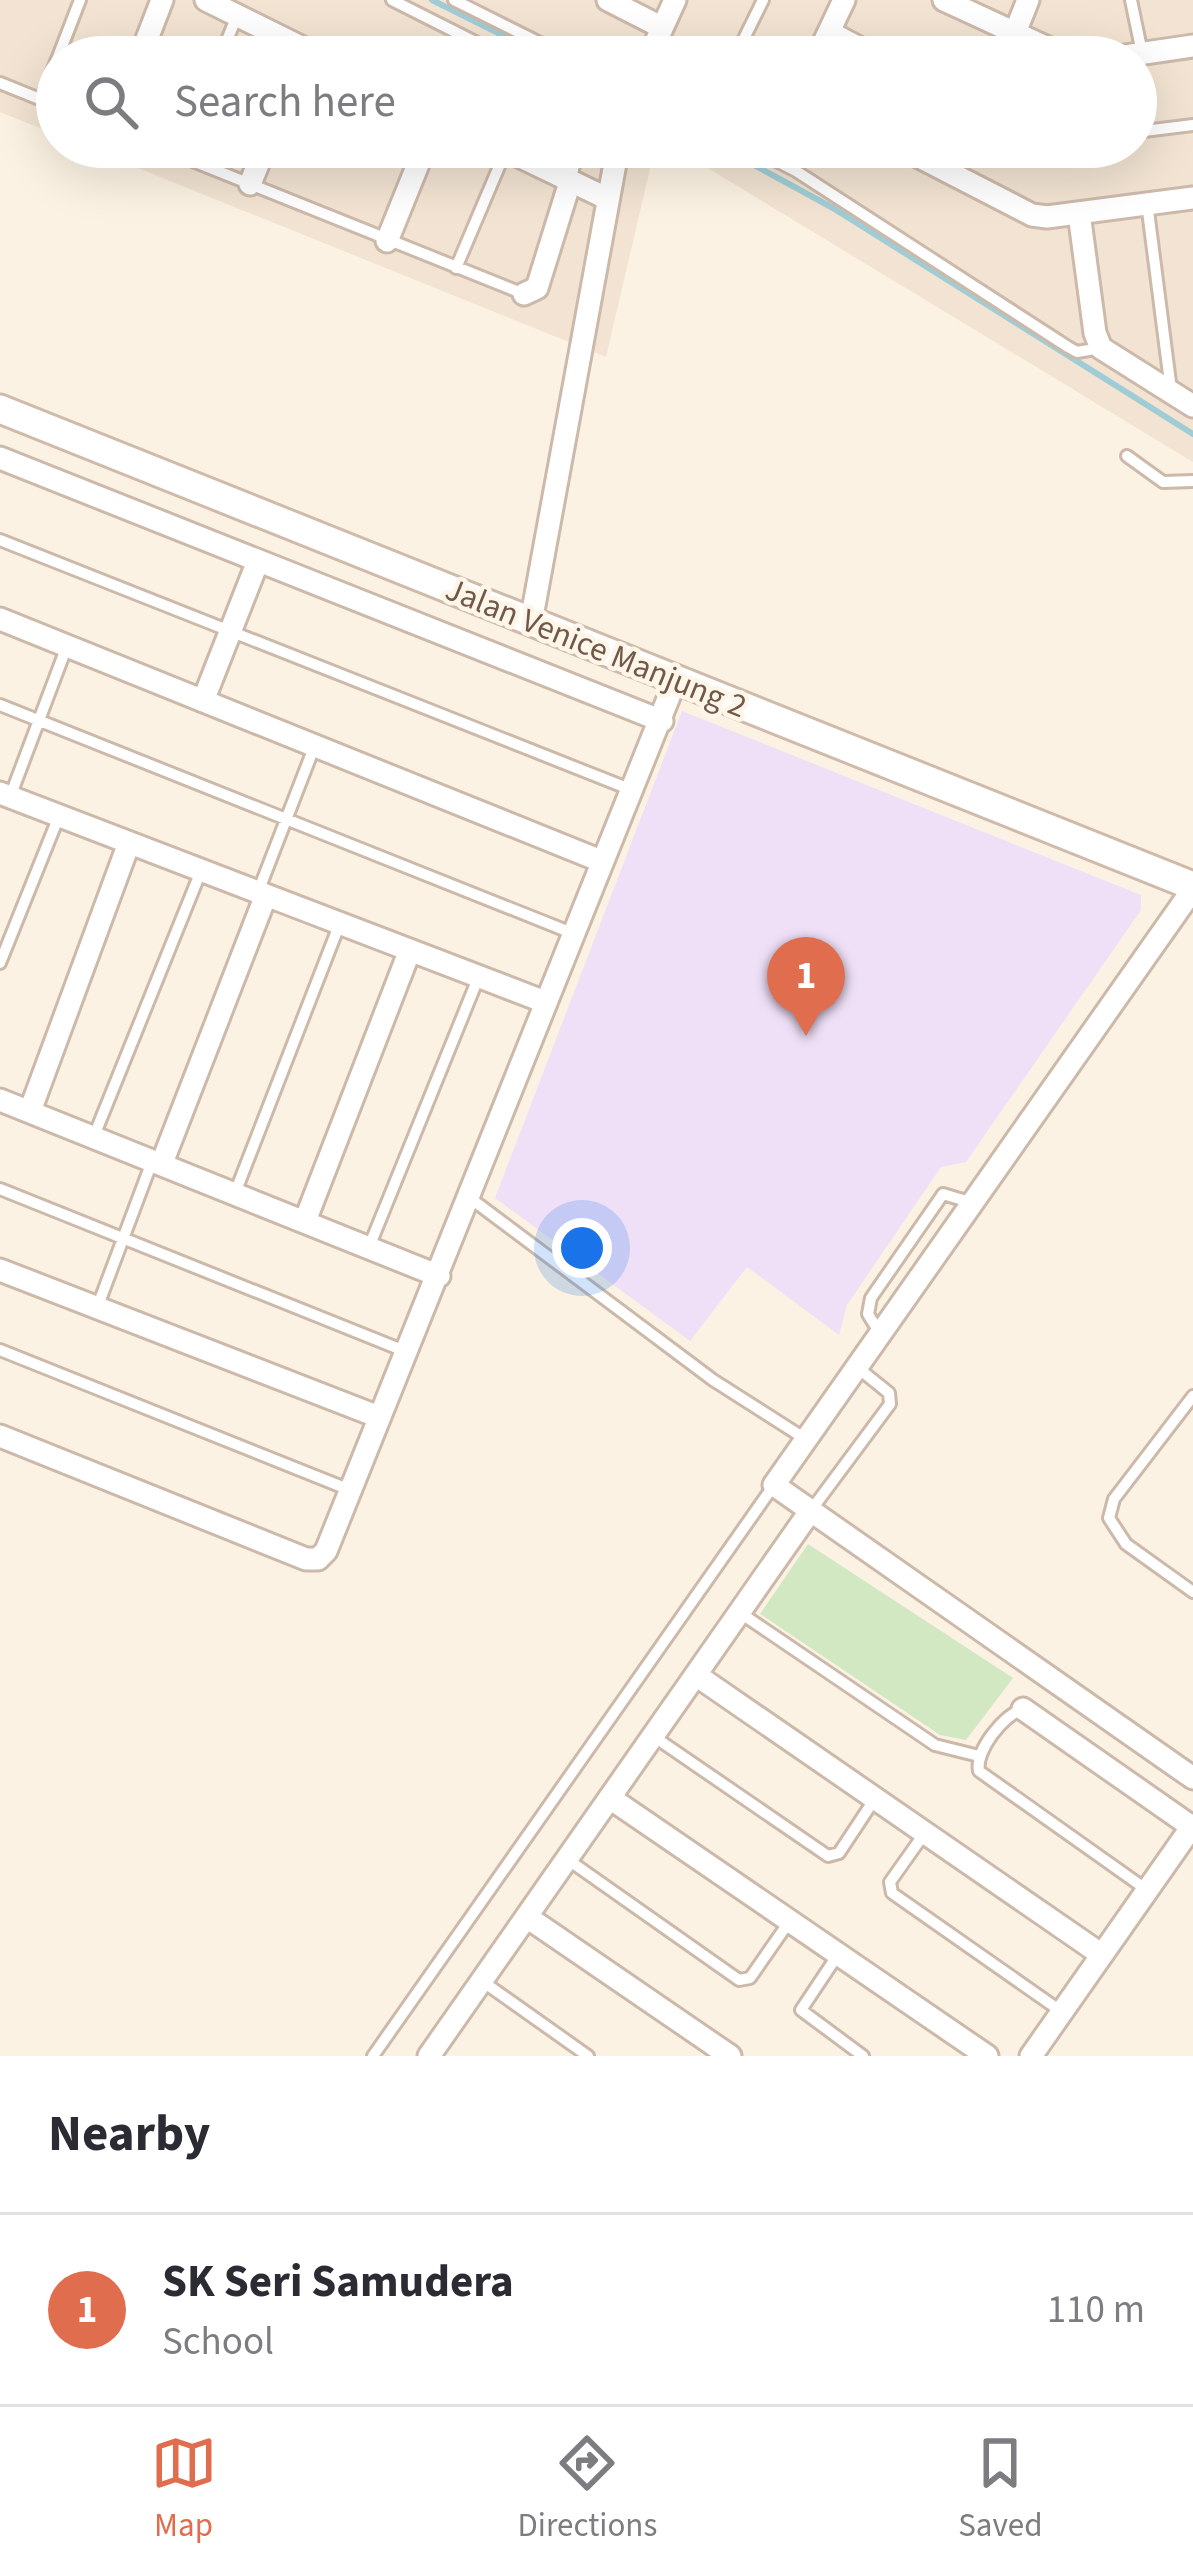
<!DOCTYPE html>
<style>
:root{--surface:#fff;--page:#f2f2f3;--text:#2b2b33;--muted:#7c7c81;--line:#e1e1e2;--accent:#e06e4e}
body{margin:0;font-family:"Source Sans 3",sans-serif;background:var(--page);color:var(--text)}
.you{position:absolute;left:582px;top:1248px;width:42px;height:42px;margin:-30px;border:9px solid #fff;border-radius:50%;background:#1a73e8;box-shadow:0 0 0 18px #1a73e833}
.badge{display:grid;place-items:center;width:78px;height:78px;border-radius:50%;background:var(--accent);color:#fff;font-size:39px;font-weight:700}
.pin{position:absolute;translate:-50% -99px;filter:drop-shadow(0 3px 6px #0008)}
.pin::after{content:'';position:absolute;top:63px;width:42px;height:36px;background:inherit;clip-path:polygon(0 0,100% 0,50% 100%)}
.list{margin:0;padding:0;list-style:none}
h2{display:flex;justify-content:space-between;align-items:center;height:156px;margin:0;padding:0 48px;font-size:51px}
h2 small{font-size:39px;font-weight:400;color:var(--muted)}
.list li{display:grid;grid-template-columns:78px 1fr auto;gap:36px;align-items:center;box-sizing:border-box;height:192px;padding:0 48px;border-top:3px solid var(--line)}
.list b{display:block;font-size:45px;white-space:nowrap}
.list p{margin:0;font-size:39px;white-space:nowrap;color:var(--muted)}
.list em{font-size:39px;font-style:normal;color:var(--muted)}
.icon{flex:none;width:66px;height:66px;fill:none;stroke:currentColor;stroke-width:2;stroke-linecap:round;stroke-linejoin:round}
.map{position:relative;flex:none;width:1193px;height:2056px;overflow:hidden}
.search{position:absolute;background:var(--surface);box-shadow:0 12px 48px #0002;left:36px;right:36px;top:36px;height:132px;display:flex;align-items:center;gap:30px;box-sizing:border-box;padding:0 42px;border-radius:66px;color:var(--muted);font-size:45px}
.sheet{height:348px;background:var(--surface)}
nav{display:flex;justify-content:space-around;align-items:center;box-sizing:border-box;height:168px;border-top:3px solid var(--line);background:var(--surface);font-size:33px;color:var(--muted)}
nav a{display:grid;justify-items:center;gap:6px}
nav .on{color:var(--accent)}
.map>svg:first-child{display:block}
.residential{fill:#f2e3d2}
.education{fill:#efe0f7}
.park{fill:#d2e8c3}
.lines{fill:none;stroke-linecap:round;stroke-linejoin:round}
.stream{stroke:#a0cdd5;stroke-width:6}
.lane-casing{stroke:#ccb9aa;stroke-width:16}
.street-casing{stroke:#ccb9aa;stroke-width:27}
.secondary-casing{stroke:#d0bbab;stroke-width:33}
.lane{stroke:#fff;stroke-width:10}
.street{stroke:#fff;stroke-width:21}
.secondary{stroke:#fff;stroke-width:27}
.labels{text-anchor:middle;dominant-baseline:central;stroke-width:9;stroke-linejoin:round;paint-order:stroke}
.street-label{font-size:33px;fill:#72584a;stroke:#fef6e9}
</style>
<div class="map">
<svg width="1193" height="2056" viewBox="0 0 1193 2056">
<rect width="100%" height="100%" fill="#fbf2e3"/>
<!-- residential -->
<path class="residential" d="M 0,0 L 1193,0 L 1193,462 L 673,147 L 1136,147 L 1136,57 L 57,57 L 57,135 L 0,112 Z
M 86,147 L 655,147 L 606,357 Z"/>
<!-- education -->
<path class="education" d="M 682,711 L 1141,895 L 1141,910 L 966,1162 L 941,1167 L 847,1305 L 839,1335 L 747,1267 L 690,1341 L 495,1198 Z"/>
<!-- park -->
<path class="park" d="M 808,1544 L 1013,1678 L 966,1740 L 940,1735 L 760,1614 Z"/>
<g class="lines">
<!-- stream -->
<path class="stream" d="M 432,0 L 546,57
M 721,147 L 833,208 L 1193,434"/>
<!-- lane casing -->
<g class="lane-casing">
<path id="lane" d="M 392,0 L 505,57
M 454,0 L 568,57
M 1131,0 L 1142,53
M 833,28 L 888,57
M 58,57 L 80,0
M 220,57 L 237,16
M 735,57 L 763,0
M 0,83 L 57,106
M 41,100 L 57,59
M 1136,132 L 1193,125
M 158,147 L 524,294
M 749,147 L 796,171 L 1068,347 L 1077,352 L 1101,348
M 571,179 L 578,147
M 1147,203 L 1171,390
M 456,268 L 506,150
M 1127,456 L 1163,482 L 1193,481
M 0,540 L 632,790
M 0,705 L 572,933
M 10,797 L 67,646
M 258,892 L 315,745
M 0,963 L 59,816
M 94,1136 L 201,871
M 0,1189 L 407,1352
M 235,1193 L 340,923
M 470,1198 L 713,1380 L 807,1440
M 369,1247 L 479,976
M 97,1308 L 153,1159
M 879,1332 L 868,1314 L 871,1298 L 943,1194 L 973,1203
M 0,1350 L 350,1490
M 1193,1396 L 1114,1499 L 1109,1518 L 1126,1544 L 1193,1592
M 812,1509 L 890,1404 L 889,1393 L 858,1368
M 739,1612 L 935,1745 L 979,1756
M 1023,1709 C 1003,1715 975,1751 979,1771 L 1147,1890
M 653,1736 L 828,1856 L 839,1853 L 876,1797
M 924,1834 L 890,1882 L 892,1893 L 1062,2012
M 567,1859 L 739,1980 L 750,1978 L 789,1922
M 839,1953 L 801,2010 L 863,2056
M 482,1981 L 588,2056
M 373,2056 L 774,1485"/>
</g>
<!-- street casing -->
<g class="street-casing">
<path id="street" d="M 206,0 L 321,57
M 608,0 L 661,27
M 944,0 L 1050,49 L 1094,57
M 1014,35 L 1028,0
M 140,57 L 162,0
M 649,57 L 675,0
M 817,57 L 844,0
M 1118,57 L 1193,46
M 500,147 L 606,198
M 900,147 L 1032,215 L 1047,217 L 1193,198
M 250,184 L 265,147
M 1079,213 L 1095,333 L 1101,348 L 1193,406
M 387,241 L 425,147
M 524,294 L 537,288 L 570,182
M 0,458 L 662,721
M 0,619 L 601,861
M 531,622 L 618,147
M 203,701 L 258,561
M 0,793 L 545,1002
M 1193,889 L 774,1485 L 1193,1778
M 0,1100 L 439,1276
M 30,1111 L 129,843
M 162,1163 L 266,895
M 305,1221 L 410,950
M 0,1270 L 379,1417
M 0,1436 L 306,1559 L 318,1559 L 326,1551 L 676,679
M 696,1675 L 1102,1955
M 1023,1709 L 1192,1827
M 610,1798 L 987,2056
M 527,1917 L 730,2056
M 429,2056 L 811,1510
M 1031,2056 L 1193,1825"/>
</g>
<!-- secondary casing -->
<g class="secondary-casing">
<path id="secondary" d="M 0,409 L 1193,886"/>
</g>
<!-- lane -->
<use href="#lane" class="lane"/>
<!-- street -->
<use href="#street" class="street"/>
<!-- secondary -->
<use href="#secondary" class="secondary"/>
</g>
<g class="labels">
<!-- street labels -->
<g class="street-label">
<text transform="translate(596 648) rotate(22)">Jalan Venice Manjung 2</text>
</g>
</g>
</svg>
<div class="you"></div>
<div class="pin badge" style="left:806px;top:1036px">1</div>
<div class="search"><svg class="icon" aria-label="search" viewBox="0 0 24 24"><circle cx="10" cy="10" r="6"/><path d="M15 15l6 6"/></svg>Search here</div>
</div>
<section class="sheet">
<h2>Nearby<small></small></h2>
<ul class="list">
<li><span class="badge">1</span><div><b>SK Seri Samudera</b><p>School</p></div><em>110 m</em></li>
</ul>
</section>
<nav>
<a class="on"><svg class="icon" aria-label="map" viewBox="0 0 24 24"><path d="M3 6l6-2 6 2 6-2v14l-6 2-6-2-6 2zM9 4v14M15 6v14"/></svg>Map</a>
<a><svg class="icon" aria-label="directions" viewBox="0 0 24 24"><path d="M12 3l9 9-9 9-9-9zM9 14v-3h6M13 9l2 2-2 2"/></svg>Directions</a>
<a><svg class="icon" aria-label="saved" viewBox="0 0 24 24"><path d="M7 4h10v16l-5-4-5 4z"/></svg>Saved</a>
</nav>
